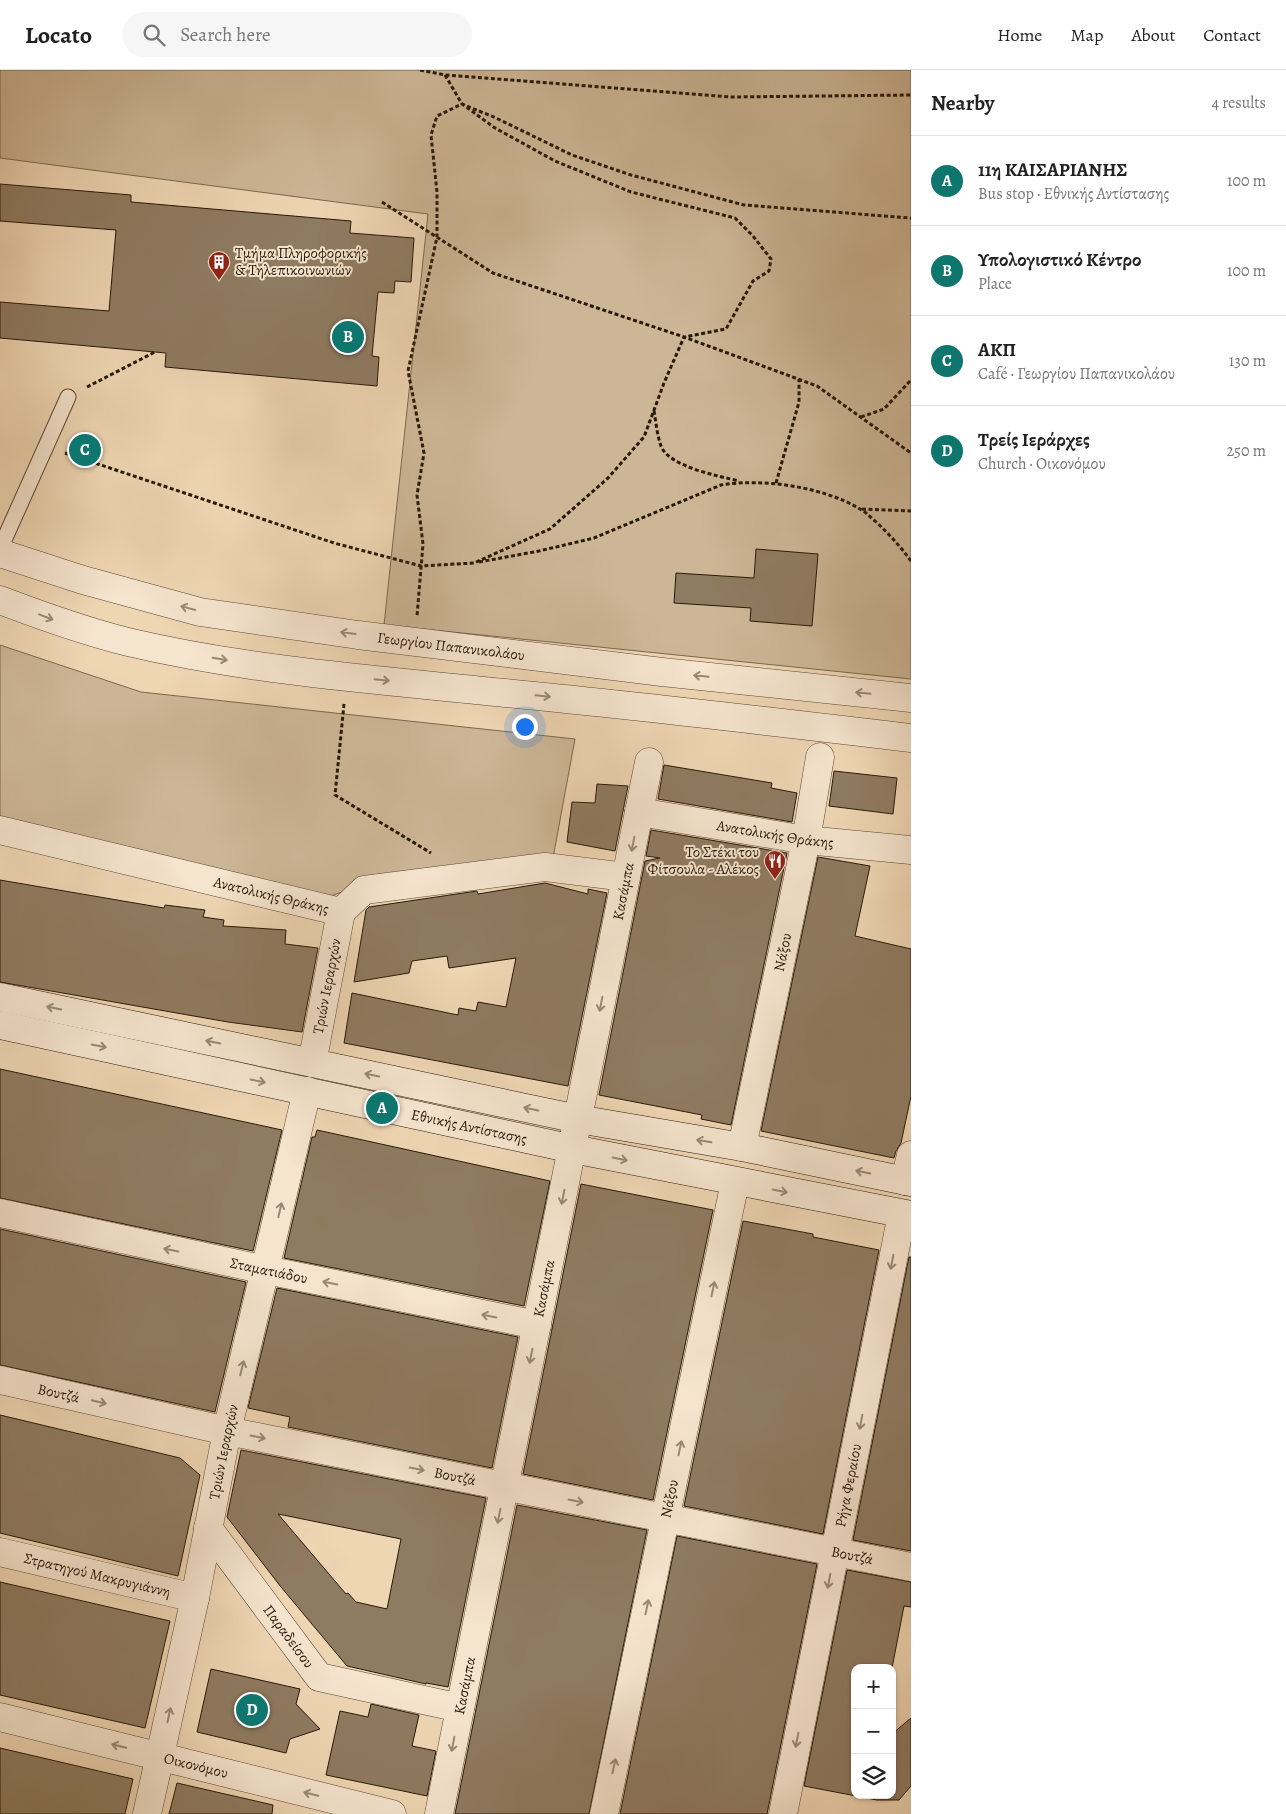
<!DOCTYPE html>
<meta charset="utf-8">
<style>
:root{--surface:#fff;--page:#f6f6f6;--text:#222;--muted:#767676;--line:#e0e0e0;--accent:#0f766e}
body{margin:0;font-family:Alegreya,serif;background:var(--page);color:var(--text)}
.controls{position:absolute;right:15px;bottom:15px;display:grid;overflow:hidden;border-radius:10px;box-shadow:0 1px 4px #0004}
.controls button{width:45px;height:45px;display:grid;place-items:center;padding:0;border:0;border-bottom:1px solid var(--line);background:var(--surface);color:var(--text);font:25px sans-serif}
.you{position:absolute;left:524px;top:656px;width:18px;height:18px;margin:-12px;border:4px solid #fff;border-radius:50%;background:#1a73e8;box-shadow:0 0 0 8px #1a73e833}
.badge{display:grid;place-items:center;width:32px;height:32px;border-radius:50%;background:var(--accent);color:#fff;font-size:16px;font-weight:700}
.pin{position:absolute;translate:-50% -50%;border:2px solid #fff;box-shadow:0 1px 5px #0006}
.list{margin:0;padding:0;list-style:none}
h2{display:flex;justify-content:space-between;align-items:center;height:65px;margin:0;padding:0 20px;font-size:21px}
h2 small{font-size:16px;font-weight:400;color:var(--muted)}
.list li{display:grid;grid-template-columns:32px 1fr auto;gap:15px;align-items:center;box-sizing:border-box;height:90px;padding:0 20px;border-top:1px solid var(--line)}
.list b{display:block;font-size:19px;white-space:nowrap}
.list p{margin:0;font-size:16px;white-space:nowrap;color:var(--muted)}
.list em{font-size:16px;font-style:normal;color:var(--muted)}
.icon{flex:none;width:28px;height:28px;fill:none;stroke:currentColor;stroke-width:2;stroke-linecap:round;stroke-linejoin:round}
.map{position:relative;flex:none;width:911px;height:1744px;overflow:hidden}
header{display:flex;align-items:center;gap:30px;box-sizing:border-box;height:70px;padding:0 25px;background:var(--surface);border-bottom:1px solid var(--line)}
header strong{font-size:24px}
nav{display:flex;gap:28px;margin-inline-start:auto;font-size:18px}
.search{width:350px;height:45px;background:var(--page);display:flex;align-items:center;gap:12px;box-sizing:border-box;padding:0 18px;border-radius:28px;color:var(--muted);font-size:19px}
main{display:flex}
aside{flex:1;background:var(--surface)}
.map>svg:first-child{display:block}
.green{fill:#cdb696;stroke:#7a684f}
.building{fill:#8f7b61;stroke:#271908;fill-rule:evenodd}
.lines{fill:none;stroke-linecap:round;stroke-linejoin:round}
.lane-casing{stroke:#594833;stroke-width:17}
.street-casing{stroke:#594833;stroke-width:29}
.secondary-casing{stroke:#271908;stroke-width:29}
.path{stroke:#271908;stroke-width:3;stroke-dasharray:4 2.5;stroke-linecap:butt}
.lane{stroke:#f5e4ce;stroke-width:15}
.street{stroke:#f5e4ce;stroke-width:28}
.secondary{stroke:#f5e4ce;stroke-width:28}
.oneway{stroke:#988975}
.labels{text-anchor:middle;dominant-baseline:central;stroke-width:4;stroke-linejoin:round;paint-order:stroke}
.poi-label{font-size:15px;fill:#271908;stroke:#f5e4ce;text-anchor:start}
.street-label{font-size:15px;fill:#271908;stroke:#f5e4ce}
</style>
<header>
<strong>Locato</strong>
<div class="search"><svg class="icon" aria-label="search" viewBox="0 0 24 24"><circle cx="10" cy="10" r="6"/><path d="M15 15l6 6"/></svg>Search here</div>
<nav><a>Home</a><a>Map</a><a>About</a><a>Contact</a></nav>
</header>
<main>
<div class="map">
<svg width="911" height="1744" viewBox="0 0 911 1744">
<rect width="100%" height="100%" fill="#efd6b3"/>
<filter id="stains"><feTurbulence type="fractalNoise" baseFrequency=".004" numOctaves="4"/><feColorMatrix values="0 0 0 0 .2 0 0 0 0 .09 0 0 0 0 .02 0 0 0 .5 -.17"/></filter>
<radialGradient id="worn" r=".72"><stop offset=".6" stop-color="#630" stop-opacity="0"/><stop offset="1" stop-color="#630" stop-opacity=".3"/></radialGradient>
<!-- green -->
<path class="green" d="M 0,0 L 911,0 L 911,609 L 384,555 L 428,144 L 0,88 Z
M 0,575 L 141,622 L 575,669 L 553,788 L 378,809 L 328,827 L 0,754 Z"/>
<!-- building -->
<path class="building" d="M 0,114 L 131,125 L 131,132 L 351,151 L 350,163 L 414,168 L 411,212 L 395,211 L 394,223 L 378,222 L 372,286 L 379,287 L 377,316 L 165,297 L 166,283 L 0,268 L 0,232 L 109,241 L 116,160 L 0,151 Z
M 756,479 L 818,484 L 812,556 L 750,551 L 751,538 L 674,533 L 676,503 L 754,508 Z
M 664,695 L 772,713 L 771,718 L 797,723 L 792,752 L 658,729 Z
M 834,701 L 897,708 L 893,744 L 829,736 Z
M 597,714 L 628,716 L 615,781 L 567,772 L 572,732 L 595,733 Z
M 651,760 L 787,783 L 731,1055 L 701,1049 L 702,1045 L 599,1025 L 645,791 L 660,788 L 646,786 Z
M 818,787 L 870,796 L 855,866 L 911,879 L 911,1026 L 901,1073 L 896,1081 L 894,1088 L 761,1061 Z
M 0,810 L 164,838 L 165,835 L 205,840 L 203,847 L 224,850 L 223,856 L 286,860 L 285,874 L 318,878 L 302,962 L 228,952 L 0,912 Z
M 545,813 L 588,824 L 588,819 L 607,823 L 568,1016 L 344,973 L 352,923 L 458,945 L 459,938 L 476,941 L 478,932 L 506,937 L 516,888 L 449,898 L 447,886 L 412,891 L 409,903 L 354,912 L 366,840 L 369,837 L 477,821 L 478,824 Z
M 0,999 L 282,1060 L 253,1181 L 0,1128 Z
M 317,1060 L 550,1111 L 524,1236 L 284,1188 L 312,1067 L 315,1067 Z
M 581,1114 L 713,1140 L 653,1430 L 523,1404 Z
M 743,1151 L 813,1164 L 813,1167 L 879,1180 L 823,1464 L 684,1436 Z
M 0,1159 L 246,1212 L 215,1342 L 0,1295 Z
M 909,1187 L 911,1187 L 911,1481 L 853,1470 Z
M 277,1218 L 518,1267 L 492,1398 L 288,1357 L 290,1347 L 248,1338 Z
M 0,1345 L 180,1388 L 200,1405 L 178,1506 L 0,1463 Z
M 241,1380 L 486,1428 L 448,1617 L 426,1613 L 426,1614 L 347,1596 L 281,1517 L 227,1447 ZM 278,1444 L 401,1469 L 387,1539 L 356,1532 L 348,1523 L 346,1524 Z
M 517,1435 L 647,1460 L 589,1744 L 455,1744 Z
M 677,1466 L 817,1494 L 767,1744 L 620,1744 Z
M 847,1500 L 911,1512 L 911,1537 L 904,1536 L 892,1598 L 855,1598 L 855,1725 L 892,1725 L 892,1664 L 911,1648 L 911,1716 L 899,1730 L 877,1730 L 804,1716 Z
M 0,1512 L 170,1551 L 145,1658 L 0,1625 Z
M 211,1599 L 300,1619 L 296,1634 L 320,1659 L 290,1669 L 286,1683 L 197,1662 Z
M 371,1634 L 419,1645 L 412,1676 L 436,1681 L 427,1726 L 326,1705 L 340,1641 L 368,1647 Z
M 0,1678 L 133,1709 L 125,1744 L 0,1744 Z
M 177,1713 L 273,1735 L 272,1744 L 169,1744 Z"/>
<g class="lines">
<!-- lane casing -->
<g class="lane-casing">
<path id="lane" d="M 0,479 L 68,327"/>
</g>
<!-- street casing -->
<g class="street-casing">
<g id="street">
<path id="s1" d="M 0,483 L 83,510 L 200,542 L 358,565 L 662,602 L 911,628"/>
<path d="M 0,530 C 42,546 84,561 128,572 C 251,601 379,610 505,623 C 641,636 776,652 911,668"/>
<path id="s2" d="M 639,742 L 806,770 L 911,780"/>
<path id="s3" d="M 0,760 L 341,842"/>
<path d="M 341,842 L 364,820 L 545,797 L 626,807"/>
<path id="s4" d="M 312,993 L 341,842"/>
<path id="s5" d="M 742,1077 L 806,770 L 820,687"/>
<path d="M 905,1111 L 911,1085"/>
<path id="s6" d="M 0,1143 L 266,1200 L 537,1255"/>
<path id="s7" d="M 0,1310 L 227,1361 L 911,1497"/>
<path id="s8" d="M 208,1458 L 319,1607 L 460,1638"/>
<path id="s9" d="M 0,1482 L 195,1528"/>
<path id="s10" d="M 0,1647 L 392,1744"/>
<path id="s11" d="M 147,1744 L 195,1528 L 227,1361 L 307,1021"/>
<path id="s12" d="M 439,1744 L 649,692"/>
<path id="s13" d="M 604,1744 L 735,1112"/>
<path id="s14" d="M 783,1744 L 902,1144"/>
</g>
</g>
<!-- secondary casing -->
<g class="secondary-casing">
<g id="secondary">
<path d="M 0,927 L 578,1049 L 742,1077 L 911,1112"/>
<path id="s15" d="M 0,955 L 573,1079 L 911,1145"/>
</g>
</g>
<!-- path -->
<path class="path" d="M 420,0 L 445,5 L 731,27 L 911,25
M 445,5 L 462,34 L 496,48 L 572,85 L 631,105 L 744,135 L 911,148
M 382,132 L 493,203 L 684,267 L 817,316 L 911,383
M 87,317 L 155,282
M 654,341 C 656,352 657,365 661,376 C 669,397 719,406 739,411
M 861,347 L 884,339 L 911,310
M 65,383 L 334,473 L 421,496 L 474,493 L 550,459 L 608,408 L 644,367 L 664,313 L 684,267 L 726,259 L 753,211 L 769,201 L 771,189 L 753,166 L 735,148 L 631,122 L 555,91 L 495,58 L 462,34 L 437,46 L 431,65 L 437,122 L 437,167 L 408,301 L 424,383 L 417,425 L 423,474 L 417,546
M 776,413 L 799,332 L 799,309
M 862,439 L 911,441
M 479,492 L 539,481 L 594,468 L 721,415 C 763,408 824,417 860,439 C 866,442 870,447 875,451 C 889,464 900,476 911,491
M 344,634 L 335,725 L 431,783"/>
<!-- lane -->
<use href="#lane" class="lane"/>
<!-- street -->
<use href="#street" class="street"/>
<!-- secondary -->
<use href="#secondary" class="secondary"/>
</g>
<!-- one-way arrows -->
<defs><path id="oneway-shaft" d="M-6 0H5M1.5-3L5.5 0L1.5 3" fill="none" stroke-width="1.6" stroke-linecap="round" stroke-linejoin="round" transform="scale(1.25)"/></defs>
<g class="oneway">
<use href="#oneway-shaft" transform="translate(188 538) rotate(-165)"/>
<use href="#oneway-shaft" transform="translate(46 547) rotate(21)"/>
<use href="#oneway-shaft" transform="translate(348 563) rotate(-172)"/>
<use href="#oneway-shaft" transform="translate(220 589) rotate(9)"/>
<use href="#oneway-shaft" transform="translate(701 606) rotate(-174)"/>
<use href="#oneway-shaft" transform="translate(382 610) rotate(6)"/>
<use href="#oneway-shaft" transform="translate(863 623) rotate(-174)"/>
<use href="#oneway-shaft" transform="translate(543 626) rotate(6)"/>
<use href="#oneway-shaft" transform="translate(633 774) rotate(101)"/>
<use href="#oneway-shaft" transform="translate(601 934) rotate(101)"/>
<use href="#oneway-shaft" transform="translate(54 938) rotate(-168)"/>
<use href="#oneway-shaft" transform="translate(213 972) rotate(-168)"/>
<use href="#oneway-shaft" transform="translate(99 976) rotate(12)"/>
<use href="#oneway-shaft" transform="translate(372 1005) rotate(-168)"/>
<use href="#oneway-shaft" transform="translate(258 1011) rotate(12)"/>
<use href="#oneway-shaft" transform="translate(531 1039) rotate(-168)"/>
<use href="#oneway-shaft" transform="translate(704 1071) rotate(-170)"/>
<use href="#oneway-shaft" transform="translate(620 1089) rotate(11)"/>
<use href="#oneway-shaft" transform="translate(863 1102) rotate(-168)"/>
<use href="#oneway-shaft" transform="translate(780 1121) rotate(11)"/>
<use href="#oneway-shaft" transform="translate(563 1127) rotate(101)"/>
<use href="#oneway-shaft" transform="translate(280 1140) rotate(-77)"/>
<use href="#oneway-shaft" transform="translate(171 1180) rotate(-168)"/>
<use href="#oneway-shaft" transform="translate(892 1192) rotate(101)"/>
<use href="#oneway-shaft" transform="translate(330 1213) rotate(-169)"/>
<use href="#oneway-shaft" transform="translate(713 1219) rotate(-78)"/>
<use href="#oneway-shaft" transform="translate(489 1246) rotate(-169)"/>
<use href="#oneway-shaft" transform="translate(531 1286) rotate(101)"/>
<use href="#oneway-shaft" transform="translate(242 1298) rotate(-76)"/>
<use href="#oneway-shaft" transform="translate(99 1332) rotate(13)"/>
<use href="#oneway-shaft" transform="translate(861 1352) rotate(101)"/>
<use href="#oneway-shaft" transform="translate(258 1367) rotate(11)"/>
<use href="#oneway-shaft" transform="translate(680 1378) rotate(-78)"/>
<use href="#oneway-shaft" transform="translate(417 1399) rotate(11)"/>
<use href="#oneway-shaft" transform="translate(576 1431) rotate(11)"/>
<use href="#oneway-shaft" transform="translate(499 1446) rotate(101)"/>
<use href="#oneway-shaft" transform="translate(829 1511) rotate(101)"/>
<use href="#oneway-shaft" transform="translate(647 1537) rotate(-78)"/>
<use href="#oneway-shaft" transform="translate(169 1645) rotate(-78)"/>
<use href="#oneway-shaft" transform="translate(797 1670) rotate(101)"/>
<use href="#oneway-shaft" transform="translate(453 1674) rotate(101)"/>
<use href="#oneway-shaft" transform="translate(119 1676) rotate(-166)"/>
<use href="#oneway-shaft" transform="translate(614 1696) rotate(-78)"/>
<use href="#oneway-shaft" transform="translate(311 1724) rotate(-166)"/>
</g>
<!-- icons -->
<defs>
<g id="building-pin" transform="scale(1.125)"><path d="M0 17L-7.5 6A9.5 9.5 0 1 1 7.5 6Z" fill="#8f2418" stroke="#f5e4ce"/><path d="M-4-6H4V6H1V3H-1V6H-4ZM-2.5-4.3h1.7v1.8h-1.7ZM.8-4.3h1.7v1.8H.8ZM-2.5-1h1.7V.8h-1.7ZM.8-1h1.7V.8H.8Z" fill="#fff"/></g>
<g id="restaurant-pin" transform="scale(1.125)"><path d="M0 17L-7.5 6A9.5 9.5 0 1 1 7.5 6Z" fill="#8f2418" stroke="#f5e4ce"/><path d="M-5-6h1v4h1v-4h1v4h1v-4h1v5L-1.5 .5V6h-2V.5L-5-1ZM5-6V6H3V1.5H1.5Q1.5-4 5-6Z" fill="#fff"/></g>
</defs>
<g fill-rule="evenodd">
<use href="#building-pin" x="219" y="192"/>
<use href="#restaurant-pin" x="775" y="791"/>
</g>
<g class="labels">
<!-- poi labels -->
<g class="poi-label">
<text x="235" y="183">Τμήμα Πληροφορικής<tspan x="235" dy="17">&amp; Τηλεπικοινωνιών</tspan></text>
<text x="759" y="782" text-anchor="end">Το Στέκι του<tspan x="759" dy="17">Φίτσουλα - Αλέκος</tspan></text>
</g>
<!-- street labels -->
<g class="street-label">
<text stroke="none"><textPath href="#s1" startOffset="462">Γεωργίου Παπανικολάου</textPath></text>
<text stroke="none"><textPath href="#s2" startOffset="138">Ανατολικής Θράκης</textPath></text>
<text stroke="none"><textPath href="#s12" startOffset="941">Κασάμπα</textPath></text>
<text stroke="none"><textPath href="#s3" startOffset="279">Ανατολικής Θράκης</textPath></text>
<text stroke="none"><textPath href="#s5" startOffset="199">Νάξου</textPath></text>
<text stroke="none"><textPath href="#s4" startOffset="78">Τριών Ιεραρχών</textPath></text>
<text stroke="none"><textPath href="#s15" startOffset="480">Εθνικής Αντίστασης</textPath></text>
<text stroke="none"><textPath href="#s6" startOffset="275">Σταματιάδου</textPath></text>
<text stroke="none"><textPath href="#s12" startOffset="536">Κασάμπα</textPath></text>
<text stroke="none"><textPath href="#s7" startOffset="60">Βουτζά</textPath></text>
<text stroke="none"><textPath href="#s11" startOffset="370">Τριών Ιεραρχών</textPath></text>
<text stroke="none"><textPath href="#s7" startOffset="465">Βουτζά</textPath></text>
<text stroke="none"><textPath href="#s14" startOffset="335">Ρήγα Φεραίου</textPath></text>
<text stroke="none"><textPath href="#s13" startOffset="322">Νάξου</textPath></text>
<text stroke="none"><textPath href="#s7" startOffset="870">Βουτζά</textPath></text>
<text stroke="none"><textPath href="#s9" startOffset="100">Στρατηγού Μακρυγιάννη</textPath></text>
<text stroke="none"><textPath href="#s8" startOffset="135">Παραδείσου</textPath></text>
<text stroke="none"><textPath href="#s12" startOffset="131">Κασάμπα</textPath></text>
<text stroke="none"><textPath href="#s10" startOffset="202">Οικονόμου</textPath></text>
</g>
</g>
<rect width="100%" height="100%" filter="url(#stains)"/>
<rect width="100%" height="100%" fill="url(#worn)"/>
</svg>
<div class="controls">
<button>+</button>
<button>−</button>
<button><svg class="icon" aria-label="layers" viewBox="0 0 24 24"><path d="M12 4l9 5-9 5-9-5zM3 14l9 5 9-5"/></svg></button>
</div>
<div class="you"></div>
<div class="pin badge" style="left:382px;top:1038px">A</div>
<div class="pin badge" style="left:348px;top:267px">B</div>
<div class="pin badge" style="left:85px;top:380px">C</div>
<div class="pin badge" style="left:252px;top:1640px">D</div>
</div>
<aside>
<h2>Nearby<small>4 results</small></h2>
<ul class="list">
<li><span class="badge">A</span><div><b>11η ΚΑΙΣΑΡΙΑΝΗΣ</b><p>Bus stop · Εθνικής Αντίστασης</p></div><em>100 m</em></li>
<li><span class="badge">B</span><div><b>Υπολογιστικό Κέντρο</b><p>Place</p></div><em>100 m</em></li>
<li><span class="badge">C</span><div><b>ΑΚΠ</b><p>Café · Γεωργίου Παπανικολάου</p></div><em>130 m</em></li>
<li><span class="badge">D</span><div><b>Τρείς Ιεράρχες</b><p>Church · Οικονόμου</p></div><em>250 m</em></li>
</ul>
</aside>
</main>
